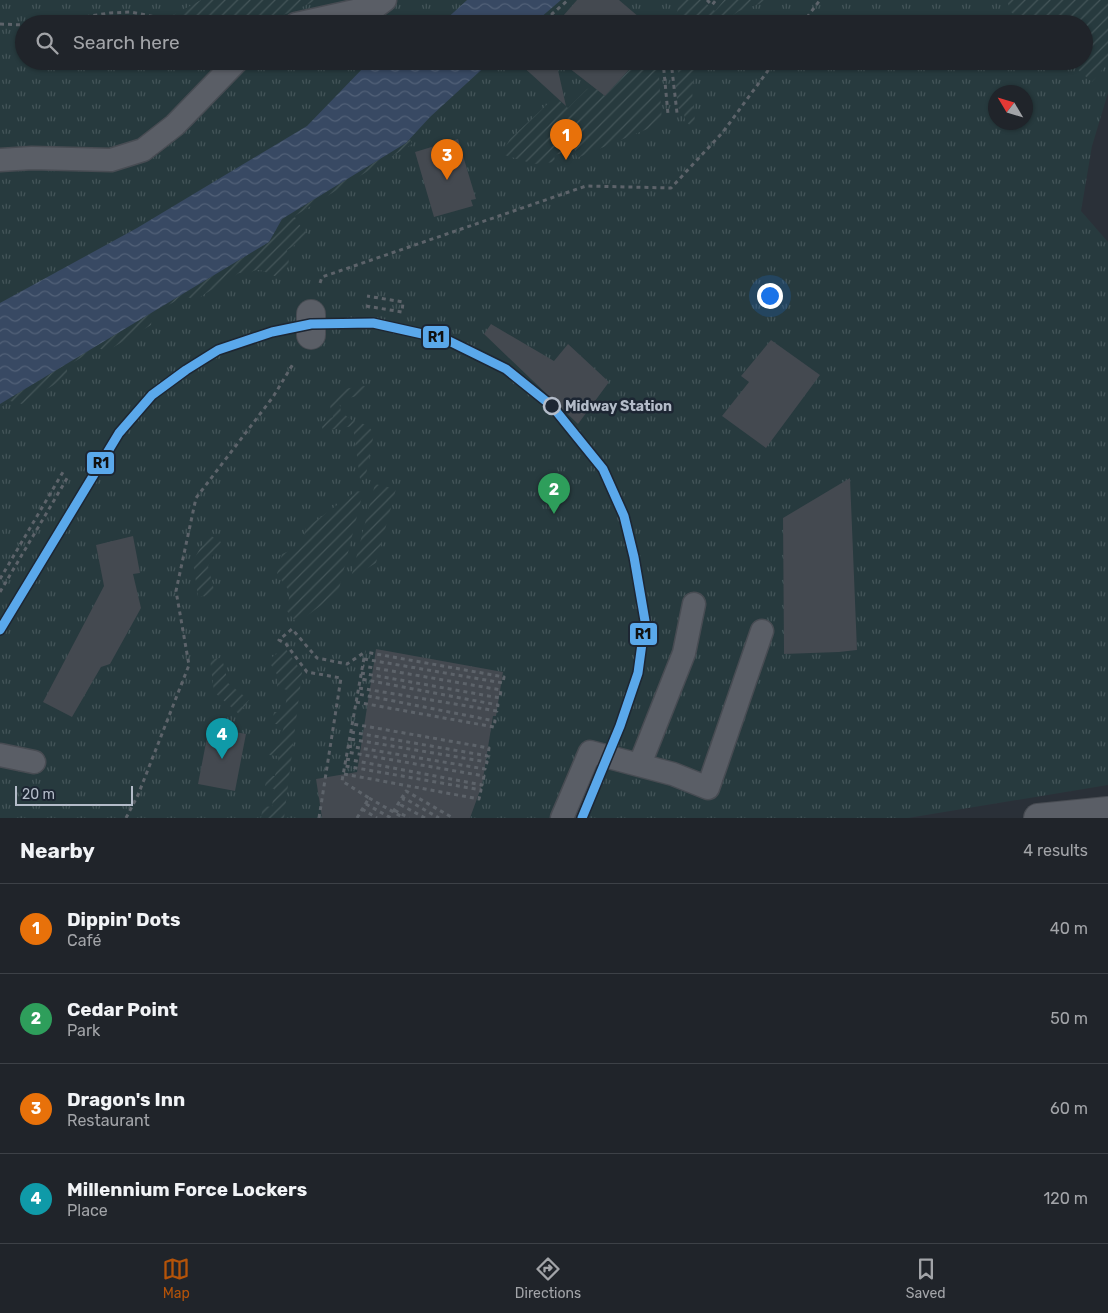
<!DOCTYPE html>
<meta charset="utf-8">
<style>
:root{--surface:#20242a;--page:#282c32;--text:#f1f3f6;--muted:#a2a4a8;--line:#3d4147;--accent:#b45309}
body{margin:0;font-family:Rubik,sans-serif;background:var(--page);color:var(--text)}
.compass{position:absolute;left:988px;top:85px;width:45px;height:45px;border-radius:50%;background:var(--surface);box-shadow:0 1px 4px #0004;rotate:308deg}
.scale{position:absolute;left:15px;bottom:12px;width:118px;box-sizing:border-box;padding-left:5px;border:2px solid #b4bcc9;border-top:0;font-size:14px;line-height:18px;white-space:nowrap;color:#b4bcc9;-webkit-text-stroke:4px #1d2633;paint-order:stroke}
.you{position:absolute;left:769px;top:295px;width:18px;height:18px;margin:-12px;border:4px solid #fff;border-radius:50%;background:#1a73e8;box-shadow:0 0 0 8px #1a73e833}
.badge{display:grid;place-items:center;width:32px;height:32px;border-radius:50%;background:var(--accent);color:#fff;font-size:16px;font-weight:700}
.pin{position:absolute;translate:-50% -41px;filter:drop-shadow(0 1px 2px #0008)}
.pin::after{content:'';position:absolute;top:26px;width:18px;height:15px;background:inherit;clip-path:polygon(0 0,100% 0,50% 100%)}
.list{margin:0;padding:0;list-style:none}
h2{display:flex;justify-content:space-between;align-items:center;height:65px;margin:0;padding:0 20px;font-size:21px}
h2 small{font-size:16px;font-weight:400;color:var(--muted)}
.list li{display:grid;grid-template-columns:32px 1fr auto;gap:15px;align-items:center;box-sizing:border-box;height:90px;padding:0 20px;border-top:1px solid var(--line)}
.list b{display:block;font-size:19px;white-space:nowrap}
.list p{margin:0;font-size:16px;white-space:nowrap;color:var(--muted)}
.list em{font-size:16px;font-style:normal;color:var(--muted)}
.icon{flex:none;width:28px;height:28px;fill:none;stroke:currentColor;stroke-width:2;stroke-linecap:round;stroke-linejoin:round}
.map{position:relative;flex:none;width:1108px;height:818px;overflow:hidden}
.search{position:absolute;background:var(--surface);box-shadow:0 1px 4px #0004;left:15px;right:15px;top:15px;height:55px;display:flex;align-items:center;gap:12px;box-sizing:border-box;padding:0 18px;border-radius:28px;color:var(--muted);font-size:19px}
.sheet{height:425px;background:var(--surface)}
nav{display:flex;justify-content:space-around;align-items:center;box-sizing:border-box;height:70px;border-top:1px solid var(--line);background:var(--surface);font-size:14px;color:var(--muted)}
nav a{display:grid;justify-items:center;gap:2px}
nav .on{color:var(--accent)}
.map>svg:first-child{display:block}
.park{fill:url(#park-tufts);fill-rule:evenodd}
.garden{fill:url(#garden-furrows)}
.water{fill:url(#water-waves)}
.building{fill:#444950}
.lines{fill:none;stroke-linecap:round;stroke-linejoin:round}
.service-casing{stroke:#484c53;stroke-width:25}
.pedestrian-casing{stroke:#484c53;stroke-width:30}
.minor-casing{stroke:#484c53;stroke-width:30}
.path{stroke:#5d636a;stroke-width:3;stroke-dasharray:4 4;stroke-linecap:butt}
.service{stroke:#5a5e66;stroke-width:22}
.pedestrian{stroke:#5a5e66;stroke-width:28}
.minor{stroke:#5a5e66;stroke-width:28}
.rail-1-casing{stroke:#1d2633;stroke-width:12}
.rail-1{stroke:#5aa8eb;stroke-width:9}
.stop-dot{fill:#1d2633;stroke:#b4bcc9;stroke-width:2.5}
.labels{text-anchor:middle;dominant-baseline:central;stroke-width:5;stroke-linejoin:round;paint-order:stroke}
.stop-label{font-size:14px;font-weight:bold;fill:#b4bcc9;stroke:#1d2633;text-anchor:start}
.line-badge{stroke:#1d2633;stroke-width:2}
.pale-badge-label{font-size:14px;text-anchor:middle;font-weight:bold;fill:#111}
</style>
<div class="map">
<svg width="1108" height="818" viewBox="0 0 1108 818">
<defs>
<pattern id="park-tufts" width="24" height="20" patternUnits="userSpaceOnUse" patternTransform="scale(1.25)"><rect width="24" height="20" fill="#273a3e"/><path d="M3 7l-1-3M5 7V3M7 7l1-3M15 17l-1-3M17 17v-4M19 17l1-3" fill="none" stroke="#445559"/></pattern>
<pattern id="garden-furrows" width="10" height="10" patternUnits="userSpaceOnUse" patternTransform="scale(1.25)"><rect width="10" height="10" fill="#273a3e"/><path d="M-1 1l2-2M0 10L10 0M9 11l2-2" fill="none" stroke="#445559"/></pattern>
<pattern id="water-waves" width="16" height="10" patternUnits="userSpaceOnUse" patternTransform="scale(1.25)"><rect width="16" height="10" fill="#384963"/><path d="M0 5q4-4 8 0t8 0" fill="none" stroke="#526178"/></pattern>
</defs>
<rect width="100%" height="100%" fill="#2a3038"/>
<!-- park -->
<path class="park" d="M 0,0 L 1108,0 L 1108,93 L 1092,146 L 1081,211 L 1108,242 L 1108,785 L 908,818 L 0,818 ZM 24,24 L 1084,24 L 1084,61 L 24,61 ZM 996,92 L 1026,92 L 1026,122 L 996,122 Z"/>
<!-- garden -->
<path class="garden" d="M 201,0 L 317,0 L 289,13 L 252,24 L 198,24 L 173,15 Z
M 680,0 L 702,0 L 715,11 L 724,0 L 765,0 L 759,4 L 739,11 L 720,24 L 674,24 Z
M 1007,0 L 1108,0 L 1108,63 L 1092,82 L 1068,61 L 1084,61 L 1084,24 L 1024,24 L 1010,11 Z
M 637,61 L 658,61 L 662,123 L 577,158 L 575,150 L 554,155 L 555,162 L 534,164 L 501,154 L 510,139 L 555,97 L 568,108 L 587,89 L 594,87 L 605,96 Z
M 677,61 L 697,61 L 692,91 L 695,122 L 692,127 L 685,121 L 684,113 L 678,108 L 675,79 L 679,77 Z
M 410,139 L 412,144 L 293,217 L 309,236 L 287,250 C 290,263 290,268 279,277 C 272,276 266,271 259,270 C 251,270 252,275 239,273 L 195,300 L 185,296 L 152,314 L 151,325 L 107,351 L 98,348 L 67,366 L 67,377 L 22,404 L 10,401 L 0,408 L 0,404 L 10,398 L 269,242 L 282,219 L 406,143 Z
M 365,386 L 363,394 L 339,401 L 341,412 L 353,421 L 367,425 L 374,433 L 365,480 L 360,479 L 353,426 L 323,431 L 321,422 L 333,417 C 332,413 330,408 330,404 C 331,388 353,388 365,386 Z
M 375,484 L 396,489 L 376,563 L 351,578 Z
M 356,491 L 363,492 L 338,593 L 297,623 L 287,611 L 290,592 L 277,574 L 282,554 L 301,546 L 306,528 Z
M 208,534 L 221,542 L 208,566 L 215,594 L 198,597 L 193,561 Z
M 285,648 L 302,672 L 284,818 L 261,818 L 263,806 L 272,807 L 274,789 L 265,786 L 267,776 L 275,776 L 279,756 L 269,755 L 270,744 L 279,745 L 284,726 L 272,723 L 274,712 L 285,712 L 287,690 L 277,687 L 278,676 L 268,660 Z
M 222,658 L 228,683 L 249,700 L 239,714 L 214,692 L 210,659 Z"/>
<!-- water -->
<path class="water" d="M 467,0 L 561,0 L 533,24 L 441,24 Z
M 375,61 L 491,61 L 430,117 L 406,143 L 282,219 L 269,242 L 0,404 L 0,303 L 137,228 L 307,126 L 366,65 Z"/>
<!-- building -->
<path class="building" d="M 577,0 L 619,0 L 646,23 L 556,24 Z
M 521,61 L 556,61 L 566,106 L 519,63 Z
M 560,61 L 637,61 L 605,96 Z
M 458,139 L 476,199 L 471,200 L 473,206 L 434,217 L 415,152 Z
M 491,324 L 554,361 L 568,344 L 609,382 L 578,424 L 484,334 Z
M 771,340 L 820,375 L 766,448 L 722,416 L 749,382 L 741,376 Z
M 850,478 L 857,650 L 839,652 L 784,654 L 783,518 Z
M 133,536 L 140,573 L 133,574 L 141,608 L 110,664 L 101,667 L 72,717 L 43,702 L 104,586 L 96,545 Z
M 376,649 L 503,672 L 496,716 L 493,716 L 482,785 L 470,818 L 322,818 L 316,779 L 357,772 Z
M 209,727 L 246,734 L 235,791 L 198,784 Z"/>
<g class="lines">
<!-- service casing -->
<g class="service-casing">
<path id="service" d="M 296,24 L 377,6 L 385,0
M 0,160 L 32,158 L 111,160 L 143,150 L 175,125 L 237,61
M 0,755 L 34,762
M 640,764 L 684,653 L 694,604
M 562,818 L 590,752 L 673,774 L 708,788 L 762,631"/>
</g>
<!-- pedestrian casing -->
<g class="pedestrian-casing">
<path id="pedestrian" d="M 311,314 L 311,335"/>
</g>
<!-- minor casing -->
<g class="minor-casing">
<path id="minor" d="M 1038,818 L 1108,811"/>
</g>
<!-- path -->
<path class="path" d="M 707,0 L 712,5 L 716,0
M 559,20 L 552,14 L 568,0
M 0,24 L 24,25
M 38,24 L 110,13 L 131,12 L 190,24
M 802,24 L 820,0
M 663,61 L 668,114
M 671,61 L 677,113
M 320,283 L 322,277 L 586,186 L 671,188 L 723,132 L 775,61
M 366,306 L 402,312 L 403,302 L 367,296
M 0,579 L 63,472
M 0,592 L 69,475
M 364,659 L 503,683 L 504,677 L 365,652
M 361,673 L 500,698 L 501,690 L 363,666
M 359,688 L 497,711 L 498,705 L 361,679
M 356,702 L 494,727 L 495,721 L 358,694
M 351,732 L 488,756 L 489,748 L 353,724
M 348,746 L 485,769 L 487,762 L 350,739
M 346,759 L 482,785 L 484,776 L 347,752
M 344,774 L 479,799 L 481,790 L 345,766
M 369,798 L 404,818
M 366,804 L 391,818
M 362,809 L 377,818
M 393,812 L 406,791 L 453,818
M 395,812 L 396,811 L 409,818
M 126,818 L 138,795 L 189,665 L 176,591 L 196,498 L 273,397 L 293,364
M 319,818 L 341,678 L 307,672 L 286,644 L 279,640 L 292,629 L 317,658 L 347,664 L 365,652
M 357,818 L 369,798 L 342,781 L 364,658
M 425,818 L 401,805 L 404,798 L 439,818"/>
<!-- service -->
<use href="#service" class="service"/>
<!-- pedestrian -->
<use href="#pedestrian" class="pedestrian"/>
<!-- minor -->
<use href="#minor" class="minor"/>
<!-- rail-1 casing -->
<g class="rail-1-casing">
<path id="rail-1" d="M 0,630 L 119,433 L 152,395 L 186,370 L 218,350 L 272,332 L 311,324 L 373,323 L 445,339 L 506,369 L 552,406 L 603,469 L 624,516 L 634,557 L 645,621 L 638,673 L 620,726 L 582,818"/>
</g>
<!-- rail-1 -->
<use href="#rail-1" class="rail-1"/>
</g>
<!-- markers -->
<circle class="stop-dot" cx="552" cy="406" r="8"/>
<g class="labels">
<!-- stop labels -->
<g class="stop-label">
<text x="565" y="406">Midway Station</text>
</g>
</g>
<g class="line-badge">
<rect x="422" y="325" width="28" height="24" rx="5" fill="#5aa8eb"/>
<rect x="86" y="451" width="29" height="24" rx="5" fill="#5aa8eb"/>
<rect x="629" y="622" width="29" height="24" rx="5" fill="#5aa8eb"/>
</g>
<g class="pale-badge-label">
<text x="436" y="342">R1</text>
<text x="101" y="468">R1</text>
<text x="643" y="639">R1</text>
</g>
</svg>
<svg class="compass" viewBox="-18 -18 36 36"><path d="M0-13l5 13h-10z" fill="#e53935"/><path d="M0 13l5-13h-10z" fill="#a2a4a8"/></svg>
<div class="scale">20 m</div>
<div class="you"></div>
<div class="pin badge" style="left:566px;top:160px;background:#e8710a">1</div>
<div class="pin badge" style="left:554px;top:514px;background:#2e9e5b">2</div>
<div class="pin badge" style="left:447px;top:180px;background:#e8710a">3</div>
<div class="pin badge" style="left:222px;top:759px;background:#0f9aa8">4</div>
<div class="search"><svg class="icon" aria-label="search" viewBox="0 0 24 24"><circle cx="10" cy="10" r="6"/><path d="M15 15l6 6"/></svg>Search here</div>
</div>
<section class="sheet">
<h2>Nearby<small>4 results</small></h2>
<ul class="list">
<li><span class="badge" style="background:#e8710a">1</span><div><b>Dippin' Dots</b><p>Café</p></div><em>40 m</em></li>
<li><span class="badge" style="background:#2e9e5b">2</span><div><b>Cedar Point</b><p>Park</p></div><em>50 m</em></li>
<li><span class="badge" style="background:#e8710a">3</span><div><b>Dragon's Inn</b><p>Restaurant</p></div><em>60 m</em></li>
<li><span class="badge" style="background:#0f9aa8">4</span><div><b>Millennium Force Lockers</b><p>Place</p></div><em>120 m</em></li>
</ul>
</section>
<nav>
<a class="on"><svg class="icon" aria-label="map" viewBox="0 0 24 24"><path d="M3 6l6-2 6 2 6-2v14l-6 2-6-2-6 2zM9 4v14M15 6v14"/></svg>Map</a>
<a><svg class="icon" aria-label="directions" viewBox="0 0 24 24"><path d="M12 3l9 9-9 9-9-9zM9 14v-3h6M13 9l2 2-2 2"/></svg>Directions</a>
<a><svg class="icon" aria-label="saved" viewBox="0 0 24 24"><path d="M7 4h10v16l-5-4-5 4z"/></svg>Saved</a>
</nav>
